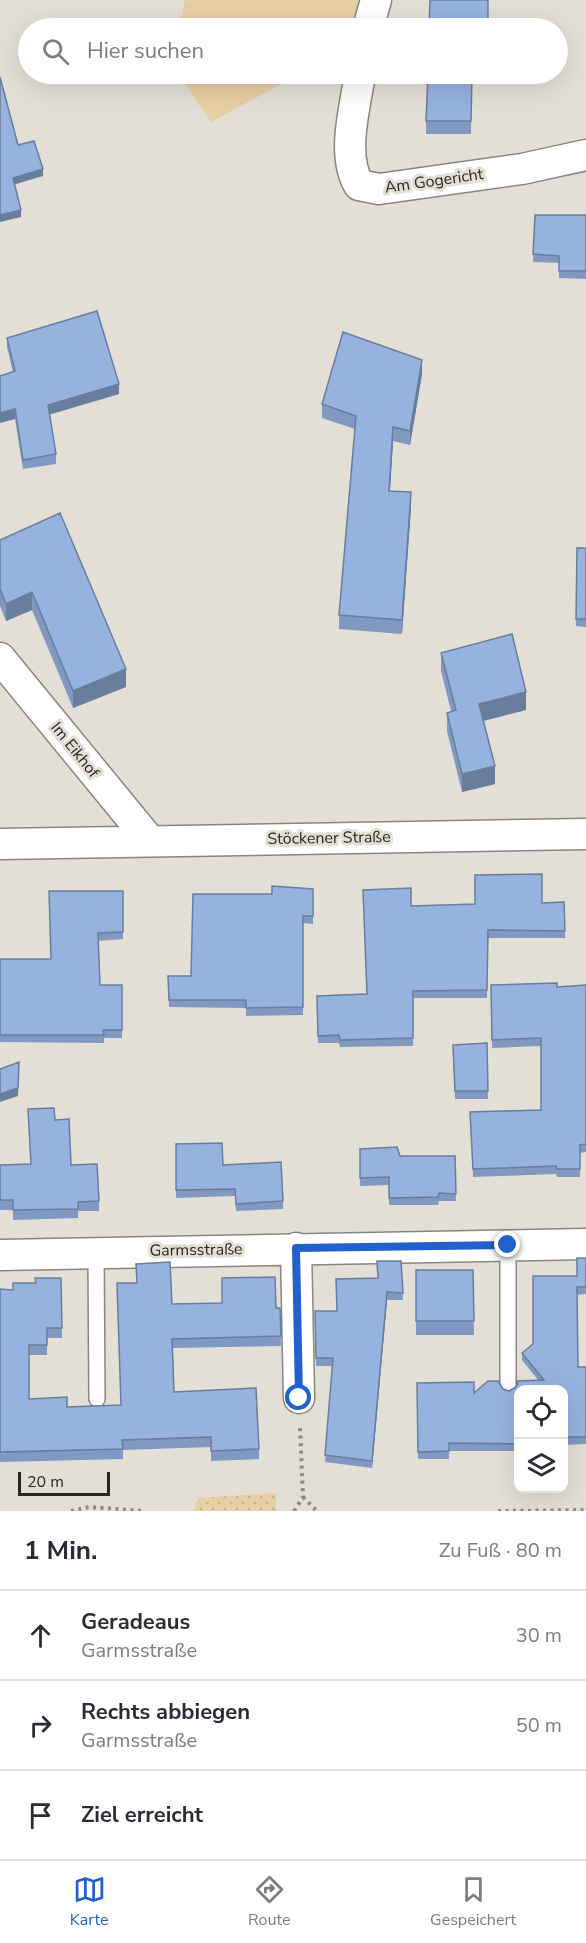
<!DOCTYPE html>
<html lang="de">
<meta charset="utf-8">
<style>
:root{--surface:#fff;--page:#f2f2f3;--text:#2b2b33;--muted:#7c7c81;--line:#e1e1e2;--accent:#2260cc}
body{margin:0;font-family:"Nunito Sans",sans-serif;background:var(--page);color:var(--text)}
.controls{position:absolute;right:18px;bottom:18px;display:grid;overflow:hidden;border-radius:12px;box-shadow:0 6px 24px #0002}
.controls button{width:54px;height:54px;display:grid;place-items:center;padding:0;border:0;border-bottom:2px solid var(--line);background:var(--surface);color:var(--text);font:30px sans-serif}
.scale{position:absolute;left:18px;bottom:15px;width:92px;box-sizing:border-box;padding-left:6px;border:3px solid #292724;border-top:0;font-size:16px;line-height:21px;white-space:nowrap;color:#292724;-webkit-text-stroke:4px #e4dfd6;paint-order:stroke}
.stop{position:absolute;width:18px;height:18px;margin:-14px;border:4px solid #2260cc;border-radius:50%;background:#fff}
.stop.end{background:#2260cc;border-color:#fff;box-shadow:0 2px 6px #0008}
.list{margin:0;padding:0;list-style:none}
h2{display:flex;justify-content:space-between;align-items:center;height:78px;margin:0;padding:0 24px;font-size:26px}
h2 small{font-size:20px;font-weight:400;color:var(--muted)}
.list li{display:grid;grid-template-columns:39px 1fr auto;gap:18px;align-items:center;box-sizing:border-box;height:90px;padding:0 24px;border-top:2px solid var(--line)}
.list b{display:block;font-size:22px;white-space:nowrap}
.list p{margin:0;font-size:20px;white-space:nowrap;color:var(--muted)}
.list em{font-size:20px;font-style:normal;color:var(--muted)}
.icon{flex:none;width:33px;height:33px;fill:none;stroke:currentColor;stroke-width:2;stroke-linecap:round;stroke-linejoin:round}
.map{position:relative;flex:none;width:586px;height:1511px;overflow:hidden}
.search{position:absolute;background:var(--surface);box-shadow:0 6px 24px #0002;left:18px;right:18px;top:18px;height:66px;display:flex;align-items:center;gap:15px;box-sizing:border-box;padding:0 21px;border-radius:33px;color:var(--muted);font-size:22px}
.sheet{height:348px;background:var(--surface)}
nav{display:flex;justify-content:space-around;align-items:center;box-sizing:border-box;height:84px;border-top:2px solid var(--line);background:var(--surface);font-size:16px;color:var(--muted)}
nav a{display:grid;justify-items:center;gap:3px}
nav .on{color:var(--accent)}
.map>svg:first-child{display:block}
.grass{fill:url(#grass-dots)}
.garden{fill:#e8cea4}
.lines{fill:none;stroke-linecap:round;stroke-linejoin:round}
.lane-casing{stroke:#8a857e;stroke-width:18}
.street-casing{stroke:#8a857e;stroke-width:33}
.path{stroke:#8e8a84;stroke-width:4;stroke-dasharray:3 4.5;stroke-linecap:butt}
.lane{stroke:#fff;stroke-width:15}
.street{stroke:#fff;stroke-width:30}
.wall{fill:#8199c0}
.shaded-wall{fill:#697d9c}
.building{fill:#96b2df;stroke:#697d9c;stroke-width:1.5}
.route{stroke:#2260cc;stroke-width:8}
.labels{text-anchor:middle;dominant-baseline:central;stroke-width:6;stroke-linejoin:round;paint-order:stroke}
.street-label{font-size:16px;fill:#292724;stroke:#e4dfd6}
</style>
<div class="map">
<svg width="586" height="1511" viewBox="0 0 586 1511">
<defs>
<pattern id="grass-dots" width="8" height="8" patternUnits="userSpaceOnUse" patternTransform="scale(1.5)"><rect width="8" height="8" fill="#e8cea4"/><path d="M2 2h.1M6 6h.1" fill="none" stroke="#c7b18d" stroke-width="1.8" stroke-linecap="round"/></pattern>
</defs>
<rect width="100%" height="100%" fill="#e4dfd6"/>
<!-- grass -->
<path class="grass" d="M 276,1493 L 276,1511 L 194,1511 L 198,1498 Z"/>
<!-- garden -->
<path class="garden" d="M 185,0 L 359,0 L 353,28 L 180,28 Z
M 179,74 L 300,74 L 211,122 Z"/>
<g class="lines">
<!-- lane casing -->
<g class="lane-casing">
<path id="lane" d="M 508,1245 L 508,1389
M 96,1253 L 97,1399"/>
</g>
<!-- street casing -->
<g class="street-casing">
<path id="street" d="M 368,28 L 376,0
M 360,74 C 355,108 341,155 359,185 L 379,189 L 522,169 L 586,155
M 0,658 L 150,841
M 0,844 L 586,834
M 296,1248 L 299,1398
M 0,1255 L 586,1244"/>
</g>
<!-- path -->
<path class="path" d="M 303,1497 L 317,1511
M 71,1511 L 89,1507 L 145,1511
M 294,1511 L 303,1497 L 300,1426
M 498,1511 L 586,1510"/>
<!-- lane -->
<use href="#lane" class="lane"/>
<!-- street -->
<use href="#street" class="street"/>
</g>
<!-- wall -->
<path class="wall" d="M 472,74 L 471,134 L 426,134 L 426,121 Z
M 535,215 L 586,215 L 586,279 L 559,278 L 559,263 L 533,262 Z
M 7,338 L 119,394 L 50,414 L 56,454 L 56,464 L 23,469 L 15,419 L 13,372 L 7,347 Z
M 422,374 L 410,445 L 393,441 L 390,491 L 411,507 L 402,634 L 339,629 L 339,615 L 355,429 L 322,418 L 322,404 Z
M 0,540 L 126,687 L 73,708 L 32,610 L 6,621 L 0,606 Z
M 577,548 L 586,548 L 586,627 L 576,626 Z
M 441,653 L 526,710 L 483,721 L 495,784 L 462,792 L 447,731 L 447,713 L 451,711 L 441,671 Z
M 313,889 L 313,924 L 303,923 L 303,1015 L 246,1016 L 246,1008 L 169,1007 L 168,976 L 191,976 L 272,894 Z
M 123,891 L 123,939 L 98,941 L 100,985 L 122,985 L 122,1038 L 104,1038 L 104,1043 L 0,1042 L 0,959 L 50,959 Z
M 564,902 L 565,938 L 488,938 L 487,998 L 413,998 L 413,1046 L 340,1047 L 339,1043 L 318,1043 L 317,996 L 366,994 L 411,906 Z
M 491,985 L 557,987 L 586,985 L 586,1152 L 580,1153 L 580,1177 L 557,1177 L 556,1174 L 473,1177 L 470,1112 L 541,1110 L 541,1046 L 492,1048 Z
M 487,1043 L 488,1099 L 455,1099 L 453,1052 Z
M 55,1120 L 71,1165 L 99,1201 L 99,1211 L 78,1211 L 78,1218 L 13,1220 L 13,1210 L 0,1210 L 0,1165 L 30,1164 Z
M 176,1144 L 223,1165 L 283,1201 L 283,1209 L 236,1211 L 235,1196 L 176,1198 Z
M 360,1149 L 400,1156 L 455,1156 L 456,1201 L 439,1201 L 438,1205 L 389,1205 L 389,1185 L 360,1186 Z
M 586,1258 L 586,1294 L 577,1295 L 578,1367 L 586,1367 L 586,1444 L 564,1445 L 564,1389 L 519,1389 L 519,1451 L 449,1451 L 449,1459 L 418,1459 L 417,1383 L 474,1393 L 503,1389 L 509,1391 L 538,1380 L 522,1360 L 522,1353 L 533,1344 L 577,1276 Z
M 401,1261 L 403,1300 L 387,1300 L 372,1468 L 325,1462 L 333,1366 L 316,1366 L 315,1311 L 337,1311 Z
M 416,1270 L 473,1270 L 474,1335 L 416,1335 Z
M 35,1278 L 61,1278 L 62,1338 L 47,1338 L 47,1355 L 29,1355 L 29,1399 L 67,1407 L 120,1405 L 172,1304 L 280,1308 L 281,1346 L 173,1348 L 174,1392 L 259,1449 L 259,1459 L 211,1461 L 211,1447 L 123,1450 L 123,1459 L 0,1462 L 0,1289 L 13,1290 L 35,1283 Z"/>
<!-- shaded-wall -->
<path class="shaded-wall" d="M 43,169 L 43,176 L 13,185 L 13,178 Z
M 21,210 L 21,217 L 0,222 L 0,215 Z
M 422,360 L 422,374 L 410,445 L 410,431 Z
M 119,384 L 119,394 L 48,415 L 48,405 Z
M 15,409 L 15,419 L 0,423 L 0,413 Z
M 393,427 L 393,441 L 389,505 L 389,491 Z
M 411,492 L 411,507 L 402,634 L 402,620 Z
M 32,592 L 32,610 L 6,621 L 6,604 Z
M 126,669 L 126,687 L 73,708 L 73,691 Z
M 526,692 L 526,710 L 479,722 L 479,704 Z
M 495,766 L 495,784 L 462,792 L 462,774 Z
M 19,1070 L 18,1096 L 0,1102 L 0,1094 Z
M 387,1292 L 387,1300 L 372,1468 L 372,1461 Z"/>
<!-- building -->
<path class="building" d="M 430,0 L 488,0 L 488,28 L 429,28 Z
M 428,74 L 472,74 L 471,121 L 426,121 Z
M 0,77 L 18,145 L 34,141 L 43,169 L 13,178 L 21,210 L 0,215 Z
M 535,215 L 586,215 L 586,271 L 559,271 L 559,256 L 533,254 Z
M 97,311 L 119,384 L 48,405 L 56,454 L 23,460 L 15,409 L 0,413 L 0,376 L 15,371 L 7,338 Z
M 343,332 L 422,360 L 410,431 L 393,427 L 389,491 L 411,492 L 402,620 L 339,615 L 356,416 L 322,404 Z
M 60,513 L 126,669 L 73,691 L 32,592 L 6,604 L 0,589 L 0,540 Z
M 577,548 L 586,548 L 586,619 L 576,619 Z
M 512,634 L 526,692 L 479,704 L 495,766 L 462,774 L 447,713 L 456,710 L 441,653 Z
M 542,874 L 542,903 L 564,902 L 565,931 L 488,930 L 487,990 L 413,991 L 413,1038 L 340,1040 L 339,1035 L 318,1036 L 317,996 L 367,994 L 363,890 L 411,888 L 411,906 L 475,904 L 475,875 Z
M 272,886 L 313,889 L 313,916 L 303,916 L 303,1007 L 246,1008 L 246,1000 L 169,1000 L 168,976 L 191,976 L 193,894 L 272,894 Z
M 49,891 L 123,891 L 123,932 L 98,933 L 100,985 L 122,985 L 122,1030 L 103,1030 L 104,1035 L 0,1035 L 0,959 L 51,959 Z
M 557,983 L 557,987 L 586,985 L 586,1144 L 580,1145 L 580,1169 L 557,1169 L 556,1166 L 473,1169 L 470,1112 L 541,1110 L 541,1038 L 492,1040 L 491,985 Z
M 487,1043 L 488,1091 L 455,1091 L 453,1045 Z
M 19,1062 L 18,1088 L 0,1094 L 0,1069 Z
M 54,1108 L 55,1120 L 69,1119 L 71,1165 L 97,1164 L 99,1201 L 78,1202 L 78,1209 L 13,1210 L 13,1200 L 0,1200 L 0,1165 L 31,1164 L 28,1109 Z
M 222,1143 L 223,1165 L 281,1162 L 283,1201 L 236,1204 L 235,1189 L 176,1190 L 176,1144 Z
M 397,1147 L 400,1156 L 455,1156 L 456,1194 L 439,1193 L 438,1197 L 389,1198 L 389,1177 L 360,1178 L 360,1149 Z
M 577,1258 L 586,1258 L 586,1287 L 577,1287 L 578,1367 L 586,1367 L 586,1437 L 564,1437 L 564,1389 L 519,1389 L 519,1444 L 449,1443 L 449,1451 L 418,1452 L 417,1383 L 474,1382 L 474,1393 L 488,1381 L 498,1381 L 503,1389 L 509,1391 L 516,1387 L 518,1381 L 544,1380 L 522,1353 L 533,1344 L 533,1276 L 577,1276 Z
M 377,1261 L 401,1261 L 403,1293 L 387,1292 L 372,1461 L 325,1455 L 333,1358 L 316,1358 L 315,1311 L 337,1311 L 336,1279 L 378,1278 Z
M 170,1262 L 172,1304 L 222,1303 L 222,1278 L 275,1277 L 276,1308 L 280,1308 L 281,1336 L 172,1339 L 174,1392 L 256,1388 L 259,1449 L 211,1451 L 211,1437 L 122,1440 L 123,1449 L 0,1452 L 0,1289 L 13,1290 L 13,1283 L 36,1283 L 35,1278 L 61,1278 L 62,1328 L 47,1328 L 47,1345 L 29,1345 L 29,1399 L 67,1397 L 67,1407 L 121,1405 L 117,1283 L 137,1283 L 136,1264 Z
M 416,1270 L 473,1270 L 474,1321 L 416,1321 Z"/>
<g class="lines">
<!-- route -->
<path class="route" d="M 299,1398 L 296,1248 L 508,1245"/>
</g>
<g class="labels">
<!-- street labels -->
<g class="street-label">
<text transform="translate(434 181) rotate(-8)">Am Gogericht</text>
<text transform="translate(75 750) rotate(51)">Im Eikhof</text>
<text transform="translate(329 838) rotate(-1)">Stöckener Straße</text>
<text transform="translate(196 1250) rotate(-1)">Garmsstraße</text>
</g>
</g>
</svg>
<div class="controls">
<button><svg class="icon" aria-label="locate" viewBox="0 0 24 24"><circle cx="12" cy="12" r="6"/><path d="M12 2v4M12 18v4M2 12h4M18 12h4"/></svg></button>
<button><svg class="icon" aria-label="layers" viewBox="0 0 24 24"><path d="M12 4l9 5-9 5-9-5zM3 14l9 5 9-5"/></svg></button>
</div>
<div class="scale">20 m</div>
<div class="stop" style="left:299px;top:1398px"></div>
<div class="stop end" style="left:508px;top:1245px"></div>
<div class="search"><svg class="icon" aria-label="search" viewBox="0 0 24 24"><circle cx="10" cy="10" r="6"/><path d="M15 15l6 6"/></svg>Hier suchen</div>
</div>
<section class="sheet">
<h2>1 Min.<small>Zu Fuß · 80 m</small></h2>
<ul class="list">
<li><svg class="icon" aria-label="ahead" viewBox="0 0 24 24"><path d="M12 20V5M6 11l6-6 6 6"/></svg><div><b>Geradeaus</b><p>Garmsstraße</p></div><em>30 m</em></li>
<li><svg class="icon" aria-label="right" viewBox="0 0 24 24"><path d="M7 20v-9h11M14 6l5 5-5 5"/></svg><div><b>Rechts abbiegen</b><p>Garmsstraße</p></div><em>50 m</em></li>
<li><svg class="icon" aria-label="arrive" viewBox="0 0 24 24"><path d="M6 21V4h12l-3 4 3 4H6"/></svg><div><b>Ziel erreicht</b></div></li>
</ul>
</section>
<nav>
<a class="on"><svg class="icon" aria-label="map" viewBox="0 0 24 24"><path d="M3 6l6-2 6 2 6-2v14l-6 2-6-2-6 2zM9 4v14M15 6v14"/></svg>Karte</a>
<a><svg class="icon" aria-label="directions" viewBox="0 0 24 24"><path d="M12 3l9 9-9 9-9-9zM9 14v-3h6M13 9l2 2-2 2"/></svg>Route</a>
<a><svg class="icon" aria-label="saved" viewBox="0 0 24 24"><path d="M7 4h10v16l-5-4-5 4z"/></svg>Gespeichert</a>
</nav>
